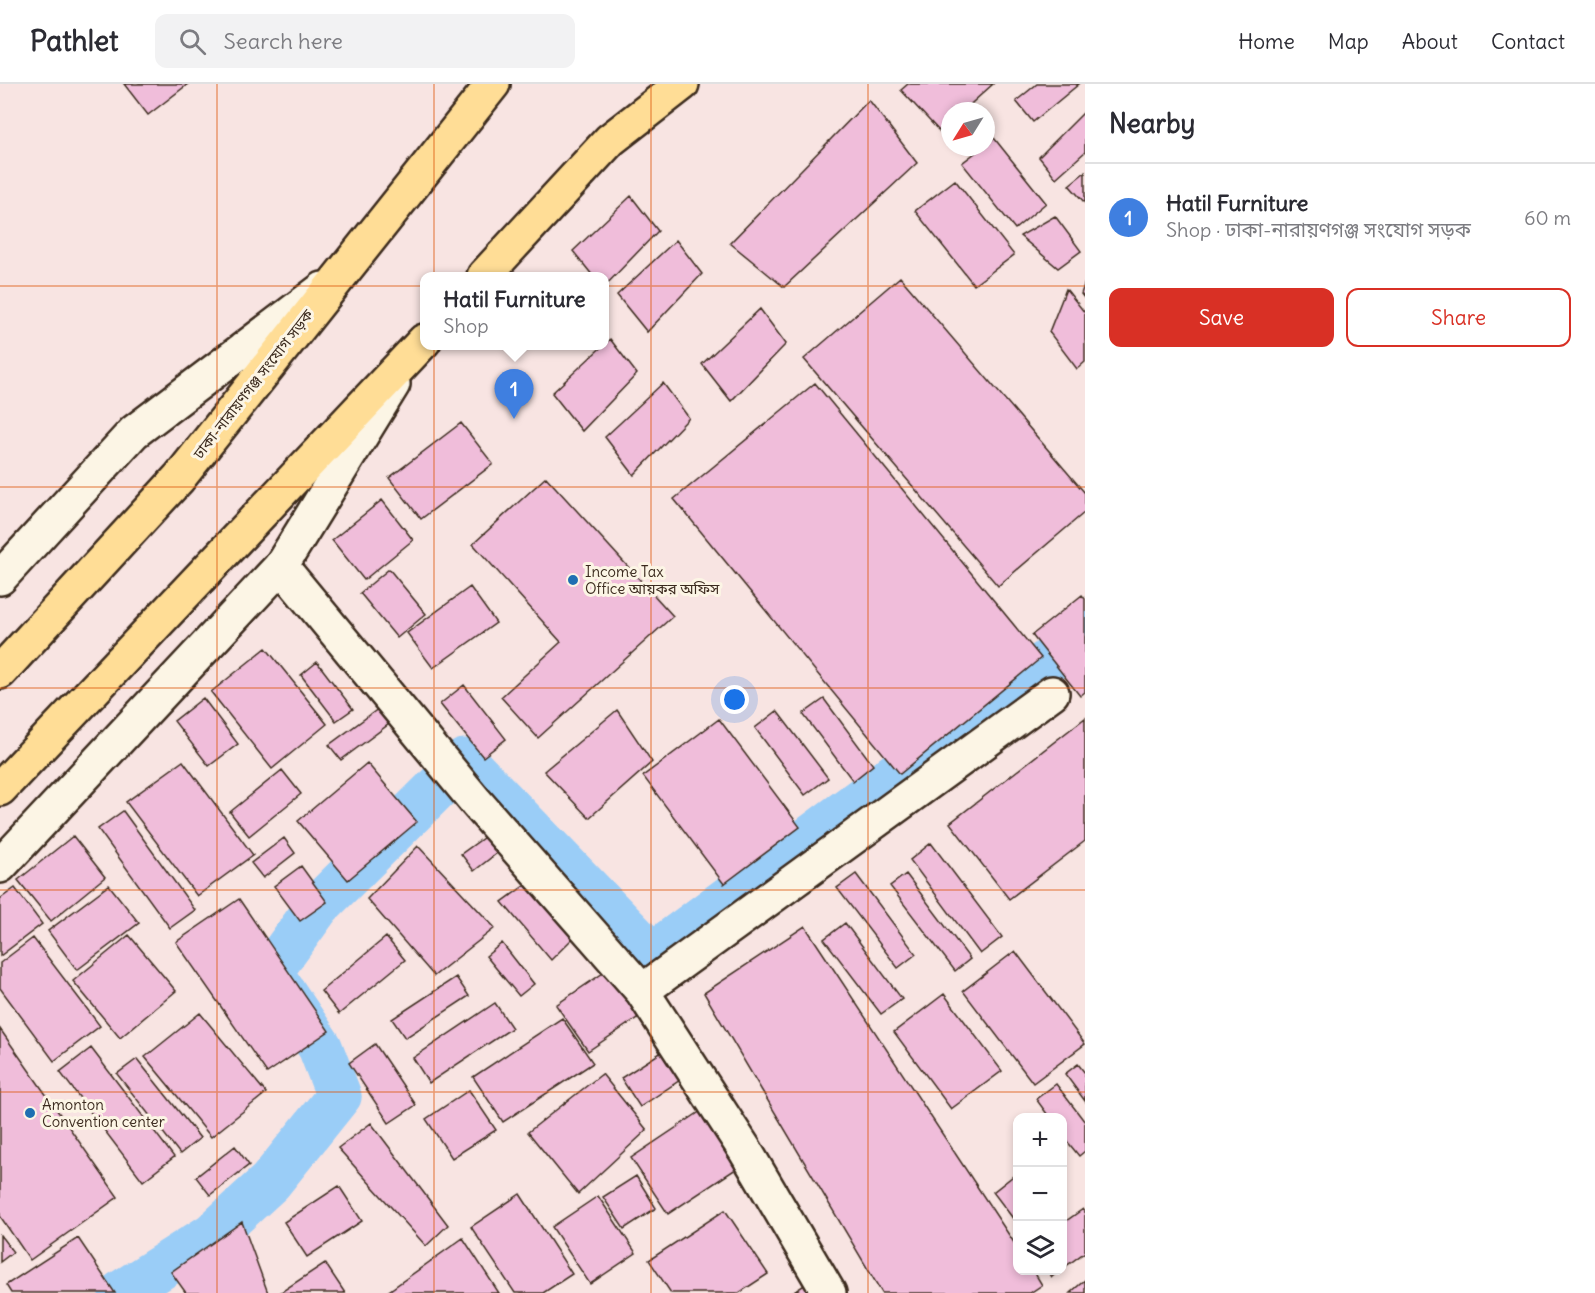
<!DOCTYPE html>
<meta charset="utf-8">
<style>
:root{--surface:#fff;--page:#f2f2f3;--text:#2b2b33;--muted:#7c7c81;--line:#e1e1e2;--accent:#d93025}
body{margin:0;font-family:Delius,"Noto Sans Bengali",sans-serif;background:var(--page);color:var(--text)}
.controls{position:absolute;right:18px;bottom:18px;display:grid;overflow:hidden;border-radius:12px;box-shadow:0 3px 9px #0003}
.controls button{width:54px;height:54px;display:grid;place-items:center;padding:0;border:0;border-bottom:2px solid var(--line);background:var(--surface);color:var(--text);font:30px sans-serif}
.compass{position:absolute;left:941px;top:18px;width:54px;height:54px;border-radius:50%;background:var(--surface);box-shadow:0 3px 9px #0003;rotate:233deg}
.you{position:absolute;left:735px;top:616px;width:21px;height:21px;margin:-15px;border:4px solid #fff;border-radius:50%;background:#1a73e8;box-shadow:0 0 0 9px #1a73e833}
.badge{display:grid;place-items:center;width:39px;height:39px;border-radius:50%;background:var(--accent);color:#fff;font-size:20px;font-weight:700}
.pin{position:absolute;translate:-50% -50px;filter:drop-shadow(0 2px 3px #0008)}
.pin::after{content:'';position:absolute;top:32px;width:21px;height:18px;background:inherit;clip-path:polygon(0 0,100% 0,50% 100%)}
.popup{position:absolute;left:420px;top:188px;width:189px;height:78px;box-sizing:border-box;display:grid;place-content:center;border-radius:12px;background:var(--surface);filter:drop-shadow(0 2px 4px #0005);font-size:20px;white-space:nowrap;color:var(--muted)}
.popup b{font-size:22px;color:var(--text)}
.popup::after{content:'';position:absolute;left:50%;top:100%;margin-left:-12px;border:12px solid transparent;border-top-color:var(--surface)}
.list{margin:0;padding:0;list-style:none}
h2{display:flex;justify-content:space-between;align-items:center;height:78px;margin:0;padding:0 24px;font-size:26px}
h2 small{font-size:20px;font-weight:400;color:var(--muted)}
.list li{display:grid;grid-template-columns:39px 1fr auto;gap:18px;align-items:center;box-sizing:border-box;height:108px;padding:0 24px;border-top:2px solid var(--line)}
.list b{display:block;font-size:22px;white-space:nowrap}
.list p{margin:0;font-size:20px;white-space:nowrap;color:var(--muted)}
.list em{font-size:20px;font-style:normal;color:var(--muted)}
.actions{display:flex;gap:12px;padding:18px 24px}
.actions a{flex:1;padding:14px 0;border:2px solid var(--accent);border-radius:12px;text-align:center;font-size:21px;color:var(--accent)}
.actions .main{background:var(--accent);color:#fff}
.icon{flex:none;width:33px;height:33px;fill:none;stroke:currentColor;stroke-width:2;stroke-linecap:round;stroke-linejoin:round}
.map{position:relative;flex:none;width:1085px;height:1209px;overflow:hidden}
header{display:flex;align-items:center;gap:36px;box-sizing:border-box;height:84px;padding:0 30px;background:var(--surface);border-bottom:2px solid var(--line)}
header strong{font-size:28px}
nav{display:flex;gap:33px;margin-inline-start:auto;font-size:21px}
.search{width:420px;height:54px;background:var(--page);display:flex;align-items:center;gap:15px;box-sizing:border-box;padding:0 21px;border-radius:12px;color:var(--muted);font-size:22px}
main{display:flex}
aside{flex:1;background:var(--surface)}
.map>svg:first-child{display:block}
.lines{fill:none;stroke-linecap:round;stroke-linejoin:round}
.canal{stroke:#9acdf7;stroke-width:45}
.building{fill:#f0bdda;stroke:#3b2a1e;stroke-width:1.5}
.minor-casing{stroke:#3b2a1e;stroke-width:38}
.tertiary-casing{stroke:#3b2a1e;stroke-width:38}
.primary-casing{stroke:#3b2a1e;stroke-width:38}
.minor{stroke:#fcf5e5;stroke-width:33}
.tertiary{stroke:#fcf5e5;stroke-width:33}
.primary{stroke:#ffdd96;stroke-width:33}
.grid{fill:none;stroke:#df570d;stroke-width:1.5;stroke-opacity:0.55}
.poi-dot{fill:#1f6fb2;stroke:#fcf5e5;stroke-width:2}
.labels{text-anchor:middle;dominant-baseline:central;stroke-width:6;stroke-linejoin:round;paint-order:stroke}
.street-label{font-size:15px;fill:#3b2a1e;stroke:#fcf5e5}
.poi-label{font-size:15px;fill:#3b2a1e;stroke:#fcf5e5;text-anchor:start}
</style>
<header>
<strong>Pathlet</strong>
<div class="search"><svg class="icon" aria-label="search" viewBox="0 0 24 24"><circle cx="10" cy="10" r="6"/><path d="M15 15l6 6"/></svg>Search here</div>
<nav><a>Home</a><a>Map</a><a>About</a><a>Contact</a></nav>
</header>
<main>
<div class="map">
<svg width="1085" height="1209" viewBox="0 0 1085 1209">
<rect width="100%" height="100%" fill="#f8e4e2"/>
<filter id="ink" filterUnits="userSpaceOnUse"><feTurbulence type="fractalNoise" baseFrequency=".0167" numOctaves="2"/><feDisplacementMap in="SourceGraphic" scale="12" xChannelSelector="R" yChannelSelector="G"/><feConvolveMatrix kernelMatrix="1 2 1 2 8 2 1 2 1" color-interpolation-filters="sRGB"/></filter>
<g filter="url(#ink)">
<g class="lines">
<!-- canal -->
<path class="canal" d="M 121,1209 L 212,1151 L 270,1098 L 339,1012 L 320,963 L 270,888 L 318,822 L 464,677 L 652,871 L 1085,550"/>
</g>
<!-- building -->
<path class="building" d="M 124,0 L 188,0 L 148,31 Z
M 908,0 L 993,0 L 963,27 L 950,27 L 950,39 L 940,48 L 901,6 Z
M 1037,0 L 1079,0 L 1033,38 L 1016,17 Z
M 869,16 L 917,79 L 784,203 L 730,159 Z
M 1085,27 L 1085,68 L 1056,94 L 1039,73 Z
M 994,54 L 1046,119 L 1015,145 L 962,79 L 983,63 L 986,63 L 986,60 Z
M 1085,88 L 1085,119 L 1069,101 Z
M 955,96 L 1014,171 L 974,201 L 915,127 Z
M 631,112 L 658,147 L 604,203 L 604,192 L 593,192 L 573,167 Z
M 1055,132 L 1081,167 L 1058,184 L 1020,152 Z
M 676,156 L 702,190 L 647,248 L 617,211 Z
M 900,193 L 1085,409 L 1085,428 L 998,502 L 804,275 Z
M 1085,198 L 1085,215 L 1081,210 Z
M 1066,205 L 1085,229 L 1085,278 L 1077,285 L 1049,248 Z
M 760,225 L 786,260 L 731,317 L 702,280 Z
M 610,255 L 637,290 L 582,347 L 552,309 Z
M 663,299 L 689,334 L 634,391 L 605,353 Z
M 815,299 L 1041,574 L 900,690 L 674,415 Z
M 461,339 L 493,380 L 421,435 L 389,394 Z
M 546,393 L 673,532 L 538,654 L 501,613 L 561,558 L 473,460 Z
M 382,416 L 413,456 L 364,496 L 332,456 Z
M 389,485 L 426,530 L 397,554 L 360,509 Z
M 470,503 L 496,539 L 433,584 L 407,549 Z
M 1082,511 L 1085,515 L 1085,608 L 1080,612 L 1032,551 Z
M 266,564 L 327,640 L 272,685 L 211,608 Z
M 317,578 L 353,625 L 336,637 L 301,591 Z
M 464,601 L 506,655 L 483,673 L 440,620 Z
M 203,614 L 238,660 L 209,682 L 174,637 Z
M 824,615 L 873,681 L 853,697 L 803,630 Z
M 382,622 L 393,637 L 341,676 L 329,661 Z
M 617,626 L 652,678 L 589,734 L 544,687 Z
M 777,627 L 828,694 L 805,711 L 755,644 Z
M 1085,634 L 1085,757 L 1009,815 L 950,739 Z
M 719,635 L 800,743 L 724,800 L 643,692 Z
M 183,677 L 253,771 L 197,812 L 126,718 Z
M 367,679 L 417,738 L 348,796 L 298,737 Z
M 282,686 L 301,710 L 249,752 L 230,728 Z
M 123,727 L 195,826 L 170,844 L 98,745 Z
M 490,749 L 502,765 L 474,787 L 461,770 Z
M 73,752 L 105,793 L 51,837 L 18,796 Z
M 284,754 L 295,769 L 263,794 L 251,779 Z
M 931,759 L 1002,853 L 980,870 L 910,776 Z
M 418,762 L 495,844 L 434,892 L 367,815 Z
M 301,782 L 327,818 L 300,837 L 274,802 Z
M 856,790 L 916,870 L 898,884 L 837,804 Z
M 906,790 L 970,875 L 955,887 L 890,802 Z
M 532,796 L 578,849 L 551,876 L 502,818 Z
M 109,801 L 139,839 L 77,886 L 48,847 Z
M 15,804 L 42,840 L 0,872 L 0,815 Z
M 239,815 L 329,947 L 267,989 L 176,858 Z
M 845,839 L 902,915 L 881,930 L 824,855 Z
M 805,842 L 1017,1163 L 1017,1186 L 1033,1186 L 1042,1201 L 1030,1209 L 882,1209 L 704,909 Z
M 129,851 L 176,907 L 120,954 L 73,897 Z
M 386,853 L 405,876 L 339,930 L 321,907 Z
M 33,854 L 100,942 L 54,977 L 0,904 L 0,879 Z
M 502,859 L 534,900 L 519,912 L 486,872 Z
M 1015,867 L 1085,960 L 1033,999 L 963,907 Z
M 615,881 L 646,928 L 588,967 L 556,921 Z
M 456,893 L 469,912 L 405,954 L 392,935 Z
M 944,910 L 1002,987 L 951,1025 L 894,948 Z
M 495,919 L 512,944 L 429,999 L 413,974 Z
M 200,929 L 266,1009 L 211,1053 L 145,973 Z
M 562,934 L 593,979 L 503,1038 L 473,993 Z
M 0,945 L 118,1113 L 30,1176 L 0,1132 Z
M 375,960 L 416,1021 L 389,1039 L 349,979 Z
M 91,964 L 174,1073 L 143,1097 L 60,988 Z
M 668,964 L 686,992 L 640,1023 L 621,994 Z
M 137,975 L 200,1054 L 180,1070 L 117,990 Z
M 1078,980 L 1085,989 L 1085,1017 L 1065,990 Z
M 602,990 L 647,1046 L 578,1110 L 528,1048 Z
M 1056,1000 L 1085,1038 L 1085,1067 L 1079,1072 L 1062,1051 L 1062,1034 L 1050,1034 L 1036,1015 Z
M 469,1006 L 496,1046 L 452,1074 L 426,1035 Z
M 710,1021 L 748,1077 L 668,1130 L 631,1074 Z
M 371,1039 L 448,1141 L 426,1162 L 338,1064 Z
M 235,1062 L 249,1081 L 210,1111 L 196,1093 Z
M 1017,1089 L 1017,1135 L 1015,1137 L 993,1108 Z
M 636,1092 L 656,1124 L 624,1145 L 603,1113 Z
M 339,1102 L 362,1137 L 307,1173 L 284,1138 Z
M 520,1110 L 572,1190 L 543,1209 L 515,1209 L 471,1143 Z
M 598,1112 L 636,1169 L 590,1200 L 552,1143 Z
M 1083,1125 L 1085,1128 L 1085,1168 L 1062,1185 L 1062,1140 Z
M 725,1126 L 768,1190 L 739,1209 L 671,1209 L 649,1176 Z
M 242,1138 L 268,1209 L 186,1209 L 171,1188 Z
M 0,1151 L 13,1168 L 0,1178 Z
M 78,1154 L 115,1209 L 11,1209 L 6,1201 Z
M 463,1154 L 499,1209 L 386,1209 Z
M 325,1179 L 345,1209 L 282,1209 L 281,1208 Z
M 1047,1186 L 1060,1186 L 1052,1193 Z
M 1085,1196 L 1085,1209 L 1070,1209 Z
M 806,1200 L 812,1209 L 792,1209 Z"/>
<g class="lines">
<!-- minor casing -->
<g class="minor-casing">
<path id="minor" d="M 281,482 L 476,718 L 642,907 L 745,1066 L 829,1209
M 642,907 L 1052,609"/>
</g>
<!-- tertiary casing -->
<g class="tertiary-casing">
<path id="tertiary" d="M 0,494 L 134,348 L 323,205
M 0,782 L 281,482 L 393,300"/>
</g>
<!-- primary casing -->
<g class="primary-casing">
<path id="primary" d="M 484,192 L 610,56 L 682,0
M 0,588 L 179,394 L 493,0
M 0,705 L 424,257"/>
</g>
<!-- minor -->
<use href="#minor" class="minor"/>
<!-- tertiary -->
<use href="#tertiary" class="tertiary"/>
<!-- primary -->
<use href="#primary" class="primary"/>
</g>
</g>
<!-- grid -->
<path class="grid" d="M 217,0 L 217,1209M 434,0 L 434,1209M 651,0 L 651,1209M 868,0 L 868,1209M 0,202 L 1085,202M 0,403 L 1085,403M 0,604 L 1085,604M 0,806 L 1085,806M 0,1008 L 1085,1008"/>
<!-- markers -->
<g class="poi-dot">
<circle cx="573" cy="496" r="6"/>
<circle cx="30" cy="1029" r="6"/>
</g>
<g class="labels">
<!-- street labels -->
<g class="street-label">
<text transform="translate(253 300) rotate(-52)">ঢাকা-নারায়ণগঞ্জ সংযোগ সড়ক</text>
</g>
<!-- poi labels -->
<g class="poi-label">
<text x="585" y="487">Income Tax<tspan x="585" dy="17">Office আয়কর অফিস</tspan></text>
<text x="42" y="1020">Amonton<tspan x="42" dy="17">Convention center</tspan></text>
</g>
</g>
</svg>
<div class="controls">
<button>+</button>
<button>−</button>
<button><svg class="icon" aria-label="layers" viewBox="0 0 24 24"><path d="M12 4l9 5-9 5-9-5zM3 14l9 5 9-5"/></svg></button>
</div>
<svg class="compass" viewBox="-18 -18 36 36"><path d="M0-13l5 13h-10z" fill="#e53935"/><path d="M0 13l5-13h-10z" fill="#7c7c81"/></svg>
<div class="you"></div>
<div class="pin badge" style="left:514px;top:335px;background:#3f7fe0">1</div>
<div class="popup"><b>Hatil Furniture</b>Shop</div>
</div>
<aside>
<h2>Nearby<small></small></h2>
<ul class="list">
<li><span class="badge" style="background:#3f7fe0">1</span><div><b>Hatil Furniture</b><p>Shop · ঢাকা-নারায়ণগঞ্জ সংযোগ সড়ক</p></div><em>60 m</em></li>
</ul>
<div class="actions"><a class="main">Save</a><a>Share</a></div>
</aside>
</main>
